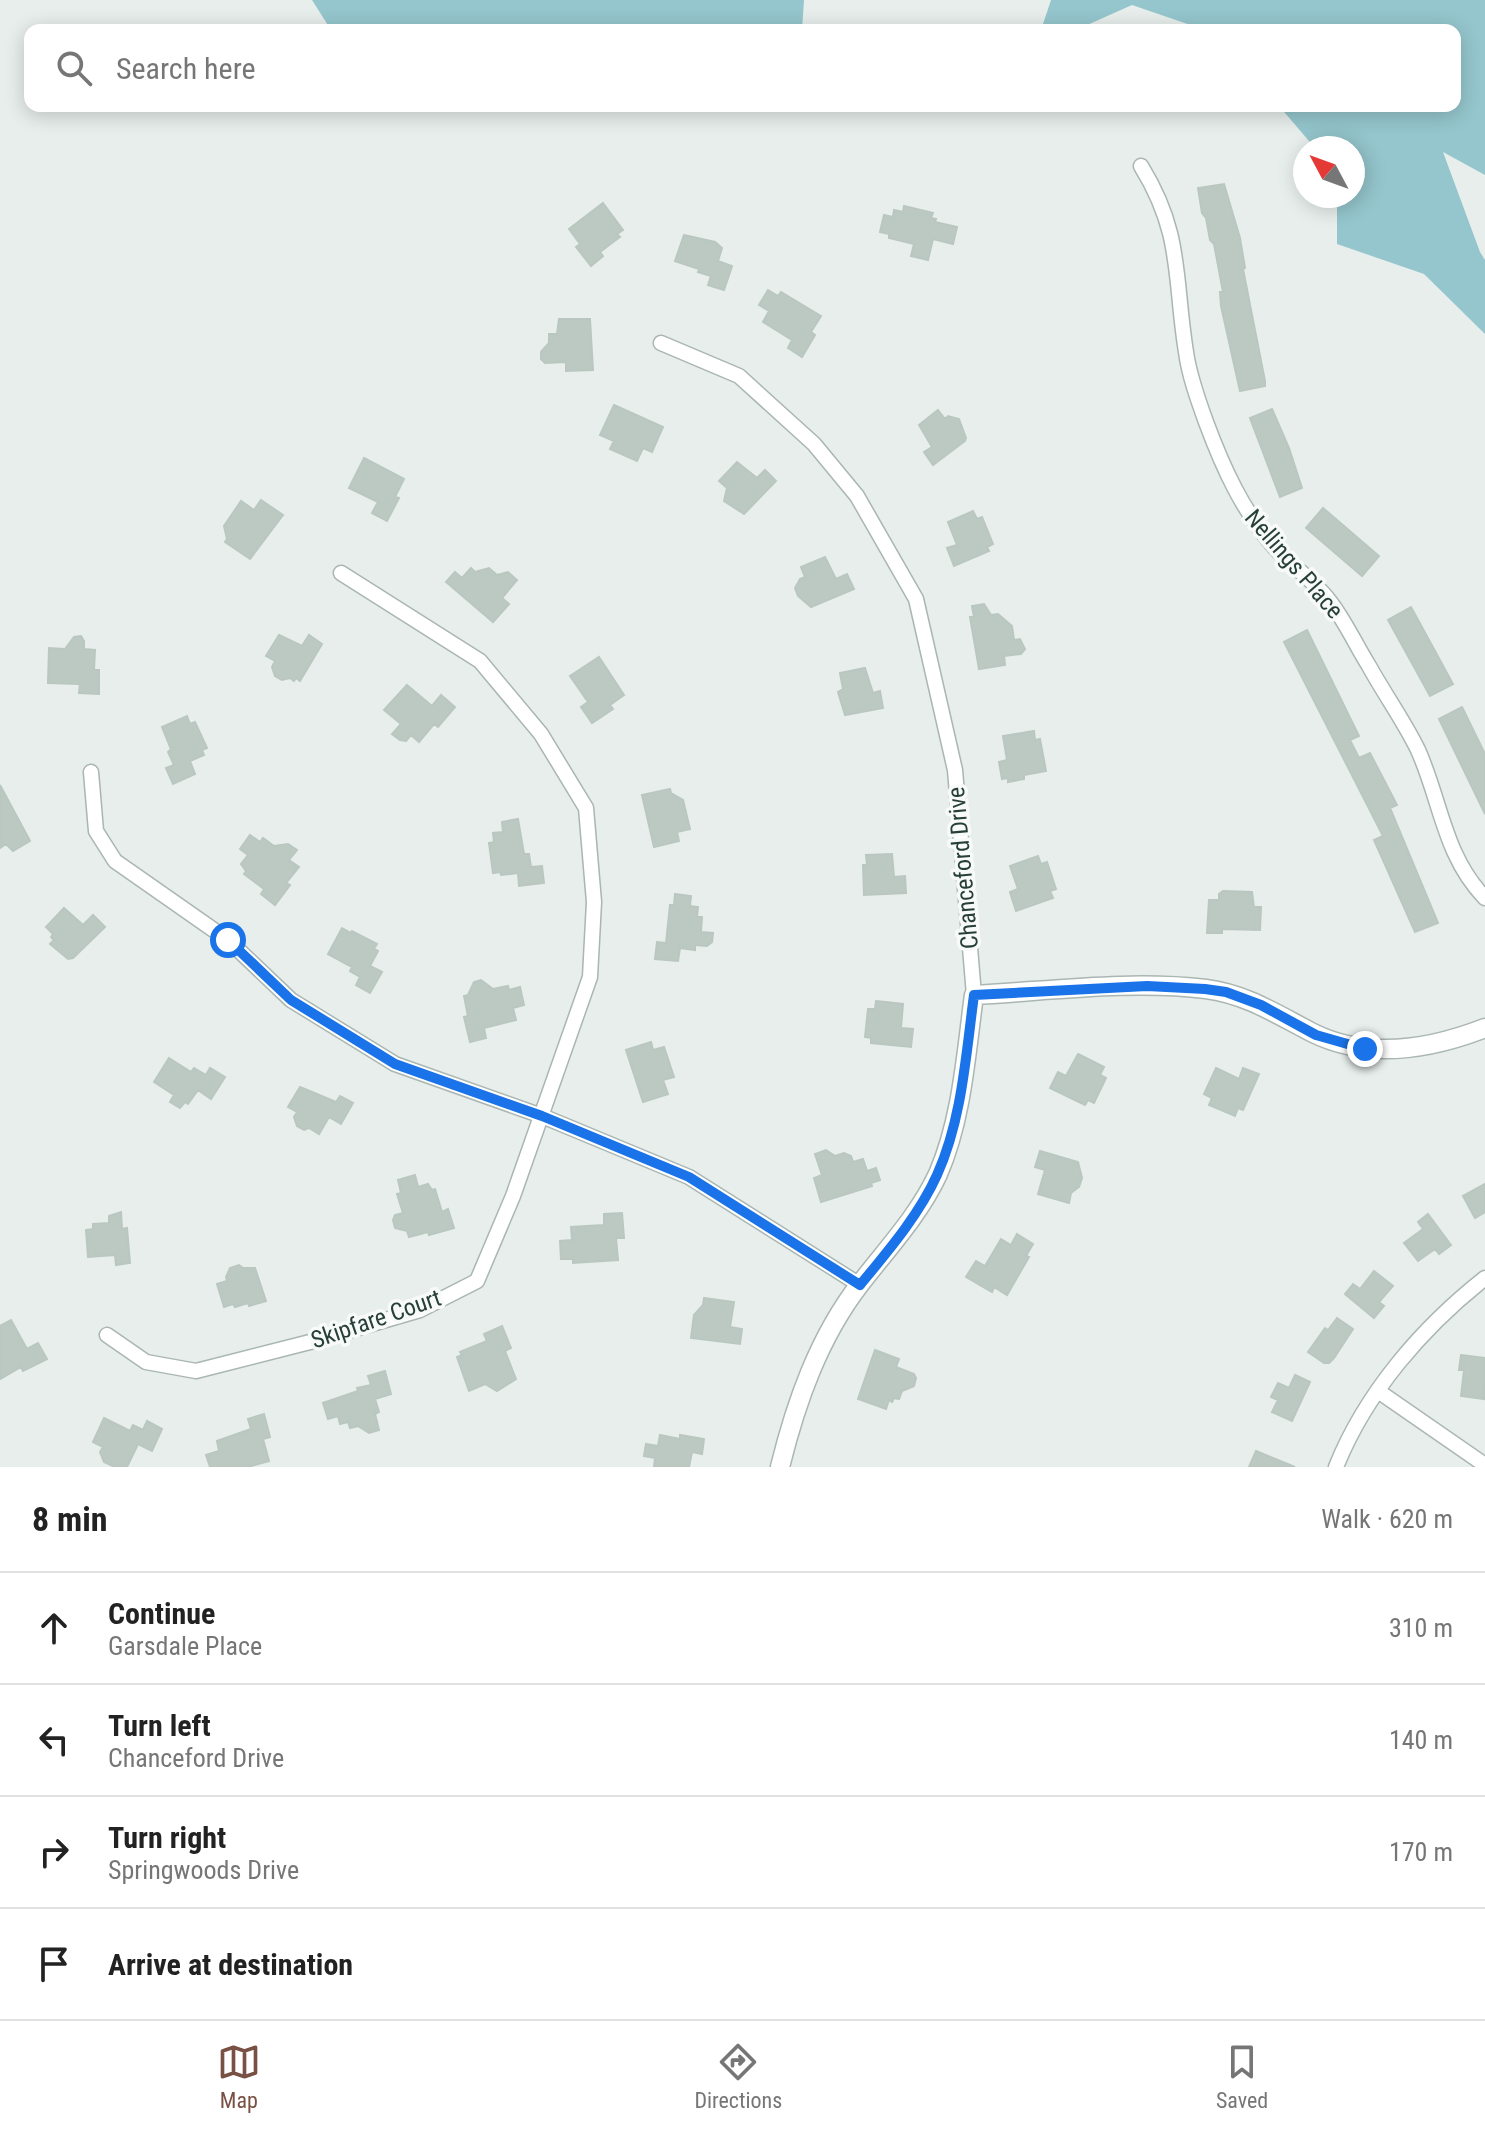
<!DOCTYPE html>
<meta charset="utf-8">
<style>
:root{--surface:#fff;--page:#f2f2f2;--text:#222;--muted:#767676;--line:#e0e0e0;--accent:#795044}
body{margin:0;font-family:"Roboto Condensed",sans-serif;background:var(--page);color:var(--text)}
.compass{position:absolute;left:1293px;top:136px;width:72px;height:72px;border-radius:50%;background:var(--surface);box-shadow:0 4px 20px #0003;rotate:311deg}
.stop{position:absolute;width:24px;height:24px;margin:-18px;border:6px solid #1a73e8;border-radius:50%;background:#fff}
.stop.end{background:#1a73e8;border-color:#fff;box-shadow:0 2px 8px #0008}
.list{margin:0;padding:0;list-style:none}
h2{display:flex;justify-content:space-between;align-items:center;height:104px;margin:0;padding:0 32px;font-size:34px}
h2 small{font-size:26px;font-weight:400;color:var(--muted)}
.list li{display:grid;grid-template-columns:52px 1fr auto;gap:24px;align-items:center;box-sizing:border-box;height:112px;padding:0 32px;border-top:2px solid var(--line)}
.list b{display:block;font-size:30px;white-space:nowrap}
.list p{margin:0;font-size:26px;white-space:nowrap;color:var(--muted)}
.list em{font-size:26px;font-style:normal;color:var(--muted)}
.icon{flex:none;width:44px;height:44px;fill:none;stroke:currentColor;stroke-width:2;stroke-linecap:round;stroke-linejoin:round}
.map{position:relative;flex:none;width:1485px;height:1467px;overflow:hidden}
.search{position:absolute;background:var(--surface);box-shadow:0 4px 20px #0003;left:24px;right:24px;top:24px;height:88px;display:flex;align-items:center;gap:20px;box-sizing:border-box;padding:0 28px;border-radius:16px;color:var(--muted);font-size:30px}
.sheet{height:552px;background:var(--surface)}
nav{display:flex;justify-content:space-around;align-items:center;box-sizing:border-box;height:112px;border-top:2px solid var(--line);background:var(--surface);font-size:22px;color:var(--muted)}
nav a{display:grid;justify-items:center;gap:4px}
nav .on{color:var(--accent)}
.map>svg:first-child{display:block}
.water{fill:#95c6cd}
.building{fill:#bcc9c3;stroke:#bac7c1;stroke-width:2}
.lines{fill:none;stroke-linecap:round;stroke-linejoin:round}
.minor-casing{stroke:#aab6b2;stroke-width:17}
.tertiary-casing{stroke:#aab6b2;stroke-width:21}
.minor{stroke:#fff;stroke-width:14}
.tertiary{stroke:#fff;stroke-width:18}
.route{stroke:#1a73e8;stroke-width:10}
.labels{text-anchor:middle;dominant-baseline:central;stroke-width:7;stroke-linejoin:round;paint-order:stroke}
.street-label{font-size:24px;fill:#273f38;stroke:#f7faf9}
</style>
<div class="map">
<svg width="1485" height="1467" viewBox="0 0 1485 1467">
<rect width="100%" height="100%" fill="#e7eeeb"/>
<!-- water -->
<path class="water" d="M 312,0 L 804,0 L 802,30 L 331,30 Z
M 1051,0 L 1485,0 L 1485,175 L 1443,152 L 1480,252 L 1485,260 L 1485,334 L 1424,274 L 1337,244 L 1337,196 L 1353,196 L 1353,148 L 1315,148 L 1279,106 L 1455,106 L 1455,30 L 1205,30 L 1132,5 L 1076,30 L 1041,30 Z"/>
<!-- building -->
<path class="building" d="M 1224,184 L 1240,238 L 1245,268 L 1243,269 L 1265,381 L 1265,386 L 1240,391 L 1221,306 L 1220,292 L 1223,292 L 1214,244 L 1210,240 L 1206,218 L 1202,213 L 1198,188 Z
M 603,203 L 623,230 L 617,234 L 620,237 L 600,252 L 603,256 L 591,266 L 576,247 L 580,244 L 569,229 Z
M 904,206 L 933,213 L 931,218 L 936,219 L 935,222 L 957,227 L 953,244 L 933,239 L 928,260 L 911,256 L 914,244 L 889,238 L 889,234 L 880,232 L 884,215 L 893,217 L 894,210 L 903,212 Z
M 684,235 L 715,242 L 722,248 L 718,261 L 732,266 L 724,290 L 708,285 L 711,276 L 698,272 L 699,269 L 675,261 Z
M 768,290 L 778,296 L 781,292 L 821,316 L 811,332 L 815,335 L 802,357 L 788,348 L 792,340 L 763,322 L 769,311 L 759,305 Z
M 559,319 L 590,319 L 593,370 L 566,371 L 566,362 L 545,363 L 541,359 L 541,352 L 549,343 L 549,334 L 557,334 Z
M 614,405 L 663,427 L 652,452 L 643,448 L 637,461 L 610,449 L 614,441 L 600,435 Z
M 1272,409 L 1289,448 L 1302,488 L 1280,497 L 1250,418 Z
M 938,410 L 945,419 L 948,416 L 959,419 L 966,438 L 965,441 L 933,465 L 924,452 L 932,447 L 919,425 Z
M 364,458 L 404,479 L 395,497 L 399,498 L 387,521 L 372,513 L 378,502 L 349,488 Z
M 737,462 L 757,478 L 765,470 L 776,481 L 744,514 L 724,501 L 727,488 L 719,481 Z
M 261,500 L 283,515 L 250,559 L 225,542 L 227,539 L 224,526 L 241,501 L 254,510 Z
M 1323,508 L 1379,556 L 1362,576 L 1306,528 Z
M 973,511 L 977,519 L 982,517 L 993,544 L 987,547 L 989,551 L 954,566 L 947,548 L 957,545 L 948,522 Z
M 825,557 L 836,579 L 847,574 L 854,589 L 811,607 L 798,596 L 795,588 L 800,579 L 805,577 L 801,567 Z
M 471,568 L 475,572 L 489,568 L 497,575 L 508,572 L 517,580 L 502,598 L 509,604 L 493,622 L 446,582 L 455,572 L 462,578 Z
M 984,604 L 991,615 L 998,614 L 1012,626 L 1014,640 L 1020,639 L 1025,649 L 1021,654 L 1004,656 L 1005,665 L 979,669 L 970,617 L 974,617 L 972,606 Z
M 1411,607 L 1453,684 L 1430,696 L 1388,620 Z
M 1307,630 L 1359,736 L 1350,740 L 1359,758 L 1370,753 L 1397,805 L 1390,808 L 1438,923 L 1415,932 L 1374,840 L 1383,836 L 1284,642 Z
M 279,635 L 302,646 L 309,635 L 322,644 L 300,681 L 296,678 L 294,681 L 290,678 L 282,680 L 275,676 L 272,667 L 275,661 L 266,656 Z
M 81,636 L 84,641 L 84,649 L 95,650 L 94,670 L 99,670 L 99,694 L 79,693 L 80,684 L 48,683 L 49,648 L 65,649 L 74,637 Z
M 599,657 L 624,695 L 610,705 L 613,709 L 592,723 L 581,707 L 588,702 L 570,676 Z
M 865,668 L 873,693 L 880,691 L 883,708 L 845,715 L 838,692 L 843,689 L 840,673 Z
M 407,685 L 432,706 L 441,695 L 455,707 L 438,727 L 434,724 L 419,742 L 411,735 L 406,741 L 400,740 L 392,734 L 401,724 L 384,710 Z
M 1462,707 L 1485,754 L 1485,814 L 1439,719 Z
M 187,716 L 190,724 L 195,722 L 207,748 L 202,750 L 204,755 L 190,761 L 195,774 L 173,784 L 166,768 L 174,765 L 168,752 L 171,749 L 162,727 Z
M 1034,731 L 1035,740 L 1040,739 L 1046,771 L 1024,775 L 1024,779 L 1008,782 L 1008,778 L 1002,779 L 999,762 L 1007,760 L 1003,736 Z
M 0,785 L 30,841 L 13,851 L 6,844 L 0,848 Z
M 670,789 L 671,793 L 683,800 L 690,829 L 677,832 L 679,841 L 654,847 L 642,795 Z
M 518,819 L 524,854 L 529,854 L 531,867 L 542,866 L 544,883 L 519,886 L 518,873 L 501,875 L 500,872 L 493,873 L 489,843 L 494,842 L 493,833 L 503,832 L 502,822 Z
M 250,835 L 260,842 L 263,838 L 274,846 L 288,844 L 297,850 L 289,860 L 299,867 L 286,883 L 290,885 L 275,905 L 261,894 L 264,889 L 244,874 L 246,871 L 241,864 L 248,855 L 240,849 Z
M 892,854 L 894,877 L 905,876 L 906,893 L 864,895 L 863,865 L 867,865 L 866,855 Z
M 1038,856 L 1041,864 L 1047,862 L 1056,889 L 1050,891 L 1053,898 L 1016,911 L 1010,892 L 1018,889 L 1010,866 Z
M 1223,891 L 1252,892 L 1254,907 L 1261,907 L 1260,930 L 1222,929 L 1222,933 L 1207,933 L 1209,900 L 1219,900 L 1219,894 Z
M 675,894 L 691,896 L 690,906 L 698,907 L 697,917 L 702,917 L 701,932 L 713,933 L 712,942 L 707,946 L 695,945 L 695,950 L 680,948 L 678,961 L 655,959 L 657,942 L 666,943 L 670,905 L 674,905 Z
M 64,908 L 83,925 L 93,915 L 105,927 L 73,958 L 68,959 L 50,944 L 54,940 L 51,937 L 53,934 L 46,927 Z
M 342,928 L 351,933 L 352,931 L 377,944 L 374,949 L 378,951 L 370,966 L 382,972 L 370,993 L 356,985 L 360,977 L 350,971 L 352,967 L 328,954 Z
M 481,980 L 493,989 L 508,986 L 509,990 L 520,987 L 524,1005 L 513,1008 L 516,1020 L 484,1028 L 486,1038 L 470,1042 L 464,1017 L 468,1016 L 464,996 L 468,995 L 474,982 Z
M 876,1001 L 903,1004 L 901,1028 L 913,1029 L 911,1047 L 871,1043 L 871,1038 L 865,1037 L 868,1009 L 875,1009 Z
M 651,1042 L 653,1050 L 664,1047 L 674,1077 L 663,1080 L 668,1094 L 643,1102 L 626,1050 Z
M 1078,1054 L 1104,1067 L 1100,1075 L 1106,1078 L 1094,1103 L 1088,1100 L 1085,1105 L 1050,1088 L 1058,1072 L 1066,1076 Z
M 169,1058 L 191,1072 L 194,1068 L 206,1075 L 210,1068 L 225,1077 L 211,1099 L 198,1090 L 188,1104 L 185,1102 L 180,1108 L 170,1102 L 174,1095 L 154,1082 Z
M 1216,1068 L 1239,1079 L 1243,1068 L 1259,1074 L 1243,1110 L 1238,1108 L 1235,1116 L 1209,1105 L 1212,1098 L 1204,1094 Z
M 300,1087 L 336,1102 L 340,1096 L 353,1103 L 341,1124 L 329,1117 L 319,1134 L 309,1128 L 304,1130 L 297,1126 L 294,1117 L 297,1112 L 288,1107 Z
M 826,1150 L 835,1156 L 844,1153 L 851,1156 L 853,1162 L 863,1159 L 867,1171 L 876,1168 L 880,1180 L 871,1183 L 872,1186 L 821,1202 L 814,1178 L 822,1175 L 815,1154 Z
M 1040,1151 L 1078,1162 L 1082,1178 L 1079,1187 L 1071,1193 L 1069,1203 L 1038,1194 L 1045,1170 L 1035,1167 Z
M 415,1175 L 418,1187 L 428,1184 L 432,1190 L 435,1189 L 442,1212 L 448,1209 L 454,1228 L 429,1235 L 428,1232 L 409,1237 L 407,1231 L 395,1228 L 393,1220 L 395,1215 L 403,1213 L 397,1194 L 401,1193 L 398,1180 Z
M 1485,1184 L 1485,1212 L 1475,1218 L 1463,1196 Z
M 121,1212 L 122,1229 L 127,1228 L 130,1263 L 116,1265 L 115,1255 L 88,1257 L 86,1230 L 93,1229 L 93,1224 L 109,1223 L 109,1216 Z
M 622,1213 L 624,1238 L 616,1238 L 618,1260 L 573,1263 L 573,1259 L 561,1259 L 560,1241 L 572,1240 L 571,1227 L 604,1225 L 604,1214 Z
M 1428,1214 L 1451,1245 L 1439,1254 L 1435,1249 L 1418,1261 L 1404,1243 L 1423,1229 L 1418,1222 Z
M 1017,1234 L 1033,1244 L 1026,1256 L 1029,1257 L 1007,1295 L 994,1287 L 992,1292 L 966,1277 L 976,1261 L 985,1266 L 1001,1239 L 1011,1245 Z
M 239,1265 L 243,1268 L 255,1268 L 266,1301 L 249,1306 L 248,1303 L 235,1307 L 233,1304 L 224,1307 L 217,1284 L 227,1281 L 226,1277 L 230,1268 Z
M 1374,1271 L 1393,1286 L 1379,1302 L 1384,1306 L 1374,1318 L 1345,1294 L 1353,1284 L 1360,1289 Z
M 704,1298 L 734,1302 L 730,1327 L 742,1329 L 740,1344 L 691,1338 L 694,1315 L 703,1305 Z
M 1337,1318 L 1353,1329 L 1334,1358 L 1329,1363 L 1324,1363 L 1308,1352 L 1325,1328 L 1328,1330 Z
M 11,1320 L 27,1349 L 38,1343 L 47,1359 L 23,1371 L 21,1367 L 0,1379 L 0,1326 Z
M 502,1326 L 511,1348 L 505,1351 L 516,1379 L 497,1391 L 485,1384 L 469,1391 L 457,1357 L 462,1355 L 460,1352 L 487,1341 L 484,1334 Z
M 875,1350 L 899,1359 L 896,1367 L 914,1374 L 916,1378 L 914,1386 L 902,1391 L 899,1399 L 894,1398 L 892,1402 L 889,1400 L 886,1409 L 858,1399 Z
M 1461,1355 L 1485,1358 L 1484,1399 L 1461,1396 L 1464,1370 L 1459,1370 Z
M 385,1371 L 391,1394 L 375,1399 L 379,1412 L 375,1414 L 379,1430 L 369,1433 L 358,1426 L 350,1428 L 348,1422 L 340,1424 L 338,1416 L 328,1419 L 323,1403 L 358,1391 L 357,1388 L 371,1385 L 368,1376 Z
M 1295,1375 L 1310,1382 L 1292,1421 L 1272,1412 L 1278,1400 L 1271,1397 L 1278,1383 L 1289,1388 Z
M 264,1414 L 270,1437 L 263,1439 L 269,1461 L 248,1467 L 210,1467 L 206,1455 L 219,1451 L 217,1441 L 251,1429 L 248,1419 Z
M 104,1418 L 130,1431 L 133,1425 L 143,1430 L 147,1421 L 162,1429 L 152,1451 L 138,1444 L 127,1467 L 115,1467 L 104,1462 L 100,1452 L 103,1447 L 93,1442 Z
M 660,1435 L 680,1439 L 680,1435 L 704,1439 L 702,1454 L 692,1452 L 689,1467 L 654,1467 L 655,1458 L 644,1456 L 646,1444 L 658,1446 Z
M 1256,1451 L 1295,1467 L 1249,1467 Z"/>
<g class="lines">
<!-- minor casing -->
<g class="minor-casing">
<path id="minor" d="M 1141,166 C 1183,234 1174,278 1186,352 C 1189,375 1198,400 1206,422 C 1223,468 1243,512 1276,549 C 1292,566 1313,580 1328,599 C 1345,620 1355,644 1369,666 C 1385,695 1404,721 1418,750 C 1441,801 1444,856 1485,898
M 661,343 L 739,376 L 814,444 L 857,496 L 916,599 L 955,770 L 974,995
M 91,772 L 96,831 L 115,861 L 228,940 L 291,1000 L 395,1064 L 542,1116 L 689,1177 L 860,1285
M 107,1335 L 146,1362 L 196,1371 L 310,1342 L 420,1310 L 477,1281 L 513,1196 L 590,977 L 594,902 L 586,808 L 541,734 L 480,661 L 341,573
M 1378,1391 L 1485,1465
M 1336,1467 C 1366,1392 1423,1327 1485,1278"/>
</g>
<!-- tertiary casing -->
<g class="tertiary-casing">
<path id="tertiary" d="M 780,1467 C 796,1402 819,1337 860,1284 C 887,1249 919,1215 938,1174 C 962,1119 966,1054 974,995 C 1050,991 1130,980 1206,989 C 1246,994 1278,1015 1313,1033 C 1368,1060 1431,1049 1485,1028"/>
</g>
<!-- minor -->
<use href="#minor" class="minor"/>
<!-- tertiary -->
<use href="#tertiary" class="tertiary"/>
</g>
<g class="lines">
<!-- route -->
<path class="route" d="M 228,940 L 291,1000 L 395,1064 L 542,1116 L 689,1177 L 860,1285 C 888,1251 919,1215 937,1175 C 962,1120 966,1054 974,995 L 1147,986 L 1205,989 L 1226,992 L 1261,1005 L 1316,1035 L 1365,1049"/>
</g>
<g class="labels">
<!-- street labels -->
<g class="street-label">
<text transform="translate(1294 564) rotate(49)">Nellings Place</text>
<text transform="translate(963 868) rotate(-95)">Chanceford Drive</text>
<text transform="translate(376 1319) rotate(-19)">Skipfare Court</text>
</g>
</g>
</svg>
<svg class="compass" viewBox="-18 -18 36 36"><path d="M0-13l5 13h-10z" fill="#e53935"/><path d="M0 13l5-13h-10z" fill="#767676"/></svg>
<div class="stop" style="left:228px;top:940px"></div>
<div class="stop end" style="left:1365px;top:1049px"></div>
<div class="search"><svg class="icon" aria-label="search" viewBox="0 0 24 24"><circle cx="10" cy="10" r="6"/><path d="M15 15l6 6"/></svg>Search here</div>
</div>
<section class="sheet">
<h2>8 min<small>Walk · 620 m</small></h2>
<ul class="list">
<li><svg class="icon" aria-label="ahead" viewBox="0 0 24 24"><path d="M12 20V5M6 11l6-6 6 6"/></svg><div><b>Continue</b><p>Garsdale Place</p></div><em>310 m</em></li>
<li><svg class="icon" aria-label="left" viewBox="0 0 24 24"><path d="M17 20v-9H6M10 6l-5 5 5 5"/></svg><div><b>Turn left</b><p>Chanceford Drive</p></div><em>140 m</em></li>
<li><svg class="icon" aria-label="right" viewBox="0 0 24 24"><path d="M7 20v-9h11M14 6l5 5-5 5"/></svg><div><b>Turn right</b><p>Springwoods Drive</p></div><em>170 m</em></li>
<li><svg class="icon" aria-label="arrive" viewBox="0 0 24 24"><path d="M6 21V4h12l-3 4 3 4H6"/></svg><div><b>Arrive at destination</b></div></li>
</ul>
</section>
<nav>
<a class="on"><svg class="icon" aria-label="map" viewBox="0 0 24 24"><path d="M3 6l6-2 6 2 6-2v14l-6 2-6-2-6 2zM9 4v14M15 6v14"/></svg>Map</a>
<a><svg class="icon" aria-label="directions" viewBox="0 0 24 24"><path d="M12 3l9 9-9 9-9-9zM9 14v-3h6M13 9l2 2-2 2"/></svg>Directions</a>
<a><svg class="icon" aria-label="saved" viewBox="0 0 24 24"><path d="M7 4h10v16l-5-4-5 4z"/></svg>Saved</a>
</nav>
